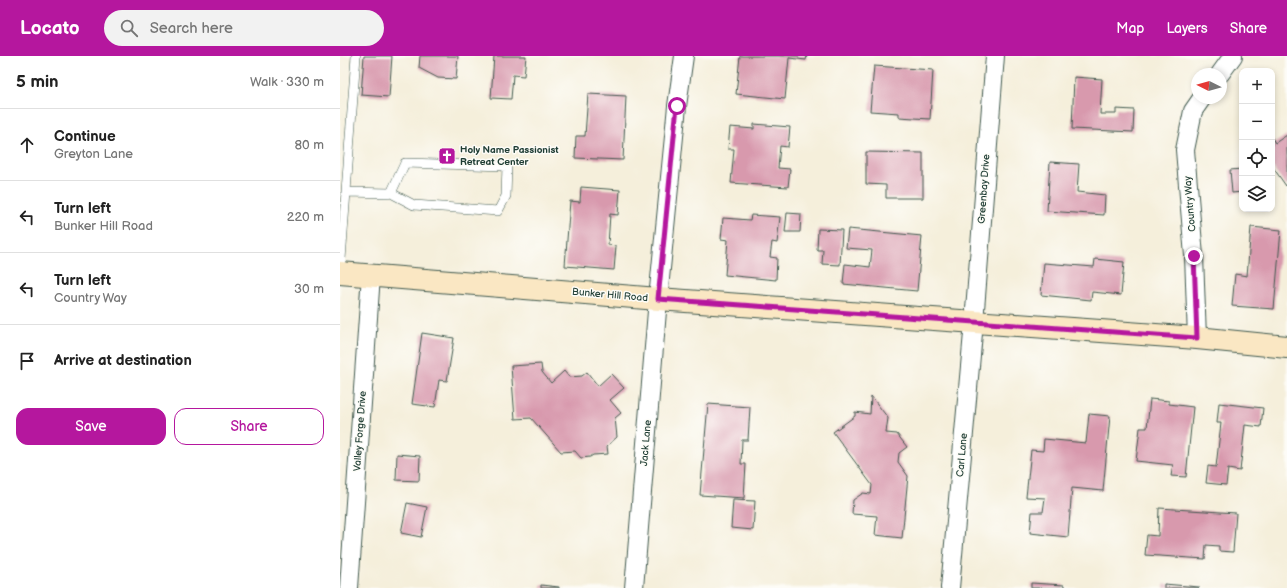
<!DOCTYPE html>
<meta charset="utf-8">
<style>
:root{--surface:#fff;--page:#f2f2f2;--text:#222;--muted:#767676;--line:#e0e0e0;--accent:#b5179e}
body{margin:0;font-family:"Balsamiq Sans",sans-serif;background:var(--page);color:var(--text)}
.controls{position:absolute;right:12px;top:12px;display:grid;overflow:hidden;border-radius:8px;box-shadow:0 2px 6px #0003}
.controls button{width:36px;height:36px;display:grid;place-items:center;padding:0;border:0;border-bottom:1px solid var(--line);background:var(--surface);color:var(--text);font:20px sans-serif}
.compass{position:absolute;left:851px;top:12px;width:36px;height:36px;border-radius:50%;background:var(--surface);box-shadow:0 2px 6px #0003;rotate:275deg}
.stop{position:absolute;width:12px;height:12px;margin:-9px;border:3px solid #b5179e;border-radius:50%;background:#fff}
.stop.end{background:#b5179e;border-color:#fff;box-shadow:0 1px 4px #0008}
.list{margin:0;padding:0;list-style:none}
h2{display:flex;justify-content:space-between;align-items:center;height:52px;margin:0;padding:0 16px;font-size:17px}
h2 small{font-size:13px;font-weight:400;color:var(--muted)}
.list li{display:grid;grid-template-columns:26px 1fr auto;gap:12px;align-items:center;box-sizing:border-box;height:72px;padding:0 16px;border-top:1px solid var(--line)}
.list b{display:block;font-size:15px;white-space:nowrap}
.list p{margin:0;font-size:13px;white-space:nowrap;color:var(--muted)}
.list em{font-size:13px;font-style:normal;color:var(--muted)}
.actions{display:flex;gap:8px;padding:12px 16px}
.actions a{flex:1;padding:9px 0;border:1px solid var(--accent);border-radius:12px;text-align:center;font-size:14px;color:var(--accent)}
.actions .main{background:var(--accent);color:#fff}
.icon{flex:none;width:22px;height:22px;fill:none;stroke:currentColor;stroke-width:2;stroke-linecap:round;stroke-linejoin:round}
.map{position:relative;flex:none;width:947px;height:532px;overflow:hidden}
header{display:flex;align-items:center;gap:24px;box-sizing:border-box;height:56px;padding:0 20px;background:var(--accent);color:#fff}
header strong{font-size:19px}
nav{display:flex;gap:22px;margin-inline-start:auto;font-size:14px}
.search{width:280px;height:36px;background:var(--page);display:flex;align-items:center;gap:10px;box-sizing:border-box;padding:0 14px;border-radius:22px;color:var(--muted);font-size:15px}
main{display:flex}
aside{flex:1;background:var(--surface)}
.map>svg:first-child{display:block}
.building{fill:#d899ad}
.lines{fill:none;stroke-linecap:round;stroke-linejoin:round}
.lane-casing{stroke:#3f584d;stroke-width:10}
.street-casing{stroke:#3f584d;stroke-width:20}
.secondary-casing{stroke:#3f584d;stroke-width:24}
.lane{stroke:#fff;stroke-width:9}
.street{stroke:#fff;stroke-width:18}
.secondary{stroke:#fae7c3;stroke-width:22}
.route{stroke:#b5179e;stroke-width:5}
.labels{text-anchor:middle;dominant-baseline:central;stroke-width:3;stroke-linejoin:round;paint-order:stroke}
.poi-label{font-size:10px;font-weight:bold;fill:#1f3d34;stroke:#fdfcf7;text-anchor:start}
.street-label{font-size:10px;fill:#1f3d34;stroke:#fdfcf7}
</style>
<header>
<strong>Locato</strong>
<div class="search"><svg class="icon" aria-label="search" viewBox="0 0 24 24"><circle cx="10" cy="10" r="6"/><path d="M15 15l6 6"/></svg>Search here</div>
<nav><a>Map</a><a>Layers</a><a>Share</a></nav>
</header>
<main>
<aside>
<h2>5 min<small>Walk · 330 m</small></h2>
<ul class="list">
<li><svg class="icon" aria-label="ahead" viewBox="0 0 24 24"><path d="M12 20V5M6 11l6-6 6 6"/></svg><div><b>Continue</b><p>Greyton Lane</p></div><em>80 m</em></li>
<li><svg class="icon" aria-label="left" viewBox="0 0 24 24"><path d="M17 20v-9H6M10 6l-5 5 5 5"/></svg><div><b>Turn left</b><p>Bunker Hill Road</p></div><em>220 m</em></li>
<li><svg class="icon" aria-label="left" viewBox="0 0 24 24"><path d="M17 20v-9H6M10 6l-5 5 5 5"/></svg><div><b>Turn left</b><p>Country Way</p></div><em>30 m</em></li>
<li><svg class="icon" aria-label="arrive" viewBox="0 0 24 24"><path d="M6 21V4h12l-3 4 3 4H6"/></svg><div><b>Arrive at destination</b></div></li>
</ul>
<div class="actions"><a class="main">Save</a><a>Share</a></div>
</aside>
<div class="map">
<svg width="947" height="532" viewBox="0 0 947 532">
<rect width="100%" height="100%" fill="#fdfcf7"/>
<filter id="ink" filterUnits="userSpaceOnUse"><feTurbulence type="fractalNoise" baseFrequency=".025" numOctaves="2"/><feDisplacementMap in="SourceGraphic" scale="8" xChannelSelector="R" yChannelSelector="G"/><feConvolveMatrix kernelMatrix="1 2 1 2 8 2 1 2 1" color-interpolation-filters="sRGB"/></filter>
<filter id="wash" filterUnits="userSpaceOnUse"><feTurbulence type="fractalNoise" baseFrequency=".012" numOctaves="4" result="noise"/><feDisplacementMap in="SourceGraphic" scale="16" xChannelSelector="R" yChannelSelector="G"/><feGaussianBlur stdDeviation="0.9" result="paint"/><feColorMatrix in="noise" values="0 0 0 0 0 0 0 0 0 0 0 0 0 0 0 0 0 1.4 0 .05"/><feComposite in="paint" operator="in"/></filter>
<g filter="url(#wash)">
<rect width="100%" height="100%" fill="#f5efdb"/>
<g id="blocks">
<!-- building -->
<path class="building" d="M 24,0 L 52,0 L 49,41 L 21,39 Z
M 80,0 L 118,0 L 116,23 L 98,22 L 79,12 Z
M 154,0 L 186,0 L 184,20 L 173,19 L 171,43 L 151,42 Z
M 400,0 L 467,0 L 466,4 L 449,2 L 445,43 L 396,38 Z
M 534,10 L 593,14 L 590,63 L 559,61 L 559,57 L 530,55 Z
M 734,21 L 762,23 L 760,58 L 776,58 L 776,53 L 794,54 L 793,76 L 732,73 Z
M 248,38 L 286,40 L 283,104 L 235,102 L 236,80 L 245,80 Z
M 414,68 L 450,71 L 448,91 L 440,90 L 438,112 L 450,113 L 448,131 L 391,127 L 394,93 L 388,93 L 390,71 L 414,73 Z
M 947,79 L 947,129 L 946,130 L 932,110 L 932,82 L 935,87 Z
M 526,96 L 583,97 L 583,142 L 546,142 L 546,129 L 526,128 Z
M 710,106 L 739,108 L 737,136 L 765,139 L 764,159 L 707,155 Z
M 902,113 L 902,136 L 892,137 L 890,114 Z
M 241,131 L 280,134 L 278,159 L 270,158 L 268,189 L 276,190 L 274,214 L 225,210 L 230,145 L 240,146 Z
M 447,157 L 461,158 L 460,176 L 445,176 Z
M 411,159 L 440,161 L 437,187 L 432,186 L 430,201 L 437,202 L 436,224 L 385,219 L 388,184 L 381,183 L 383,162 L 410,164 Z
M 911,171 L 941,174 L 934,253 L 892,250 L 895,218 L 907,220 Z
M 478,173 L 502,174 L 500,209 L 482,208 L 483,194 L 477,194 Z
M 508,173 L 582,180 L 577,235 L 503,228 L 505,208 L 530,211 L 532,194 L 506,192 Z
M 755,203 L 784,206 L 781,239 L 752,236 L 751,244 L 701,239 L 704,207 L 754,211 Z
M 82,277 L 114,282 L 107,325 L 99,324 L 95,351 L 72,348 Z
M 201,308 L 202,316 L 211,327 L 224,315 L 229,321 L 242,320 L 247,316 L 258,330 L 271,318 L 284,332 L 270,344 L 281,357 L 275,362 L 277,381 L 267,390 L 268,398 L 253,399 L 250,401 L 241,402 L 235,395 L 221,396 L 191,362 L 175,363 L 171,310 Z
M 531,340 L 548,362 L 546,377 L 557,378 L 567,391 L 559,397 L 558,406 L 568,420 L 562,482 L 535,479 L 537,460 L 512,458 L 513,444 L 523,437 L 531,438 L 532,429 L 493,376 L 515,360 L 515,356 L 530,358 Z
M 810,343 L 829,345 L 829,348 L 853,351 L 846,421 L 831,420 L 833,409 L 796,405 L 800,372 L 807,372 Z
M 879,347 L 923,352 L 921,371 L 905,369 L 900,415 L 888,413 L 886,429 L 866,427 L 868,410 L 876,411 L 881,367 L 877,367 Z
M 368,348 L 410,351 L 408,384 L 402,384 L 401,408 L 406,408 L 404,442 L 360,439 Z
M 749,358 L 770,360 L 763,435 L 732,432 L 728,481 L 690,477 L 692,456 L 703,456 L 705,442 L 686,441 L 691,394 L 703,395 L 704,383 L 746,387 Z
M 57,398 L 80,400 L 79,425 L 56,424 Z
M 393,444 L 415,445 L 413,474 L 391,472 Z
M 67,447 L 87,451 L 81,481 L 61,477 Z
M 819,452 L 896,457 L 893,496 L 879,495 L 879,490 L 866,489 L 865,503 L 805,499 L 807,479 L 818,480 Z
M 691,527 L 724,529 L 724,532 L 691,532 Z
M 824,528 L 859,531 L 859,532 L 824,532 Z
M 201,529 L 219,531 L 219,532 L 201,532 Z"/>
</g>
</g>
<g filter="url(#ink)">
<use href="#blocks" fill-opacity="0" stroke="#3f584d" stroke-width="1"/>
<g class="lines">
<!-- lane casing -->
<g class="lane-casing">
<path id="lane" d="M 6,136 L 51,137 L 74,149 L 158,155 L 166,140 L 167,110 L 65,107 L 51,137
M 0,217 L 16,0"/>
</g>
<!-- street casing -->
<g class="street-casing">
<path id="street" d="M 880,18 L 893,0
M 857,282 L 854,200 L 845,94 L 853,55 L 862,42
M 9,532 L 31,219
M 294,532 L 318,243 L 337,50 L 344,0
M 610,532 L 634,266 L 655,0"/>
</g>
<!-- secondary casing -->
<g class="secondary-casing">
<path id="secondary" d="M 0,217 L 318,243 L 857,282 L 947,291"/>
</g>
<!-- lane -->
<use href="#lane" class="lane"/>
<!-- street -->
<use href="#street" class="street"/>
<!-- secondary -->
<use href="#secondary" class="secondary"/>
</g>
</g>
<g class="lines" filter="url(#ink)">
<!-- route -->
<path class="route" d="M 337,50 L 318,243 L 857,282 L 854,200"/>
</g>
<!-- icons -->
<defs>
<g id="church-square" transform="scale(0.9)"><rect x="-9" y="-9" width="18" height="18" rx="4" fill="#b5179e" stroke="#fdfcf7"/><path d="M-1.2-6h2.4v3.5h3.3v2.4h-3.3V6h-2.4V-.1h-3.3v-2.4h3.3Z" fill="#fff"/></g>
</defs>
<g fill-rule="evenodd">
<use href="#church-square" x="107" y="100"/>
</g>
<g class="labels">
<!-- poi labels -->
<g class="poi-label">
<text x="120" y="94">Holy Name Passionist<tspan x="120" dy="12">Retreat Center</tspan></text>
</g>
<!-- street labels -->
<g class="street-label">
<text transform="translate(644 133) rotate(-86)">Greenbay Drive</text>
<text transform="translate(850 148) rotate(-95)">Country Way</text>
<text transform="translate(270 239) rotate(5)">Bunker Hill Road</text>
<text transform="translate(20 375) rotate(-86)">Valley Forge Drive</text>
<text transform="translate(306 387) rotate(-85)">Jack Lane</text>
<text transform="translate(622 399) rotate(-85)">Carl Lane</text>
</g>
</g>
</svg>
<div class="controls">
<button>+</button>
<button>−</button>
<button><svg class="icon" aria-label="locate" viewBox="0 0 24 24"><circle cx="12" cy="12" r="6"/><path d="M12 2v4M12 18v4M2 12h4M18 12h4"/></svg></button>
<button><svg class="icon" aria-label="layers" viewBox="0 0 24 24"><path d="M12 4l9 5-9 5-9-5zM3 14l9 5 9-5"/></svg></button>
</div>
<svg class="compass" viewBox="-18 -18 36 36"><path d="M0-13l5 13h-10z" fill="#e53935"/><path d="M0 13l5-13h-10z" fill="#767676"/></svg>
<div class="stop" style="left:337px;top:50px"></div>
<div class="stop end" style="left:854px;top:200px"></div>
</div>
</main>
